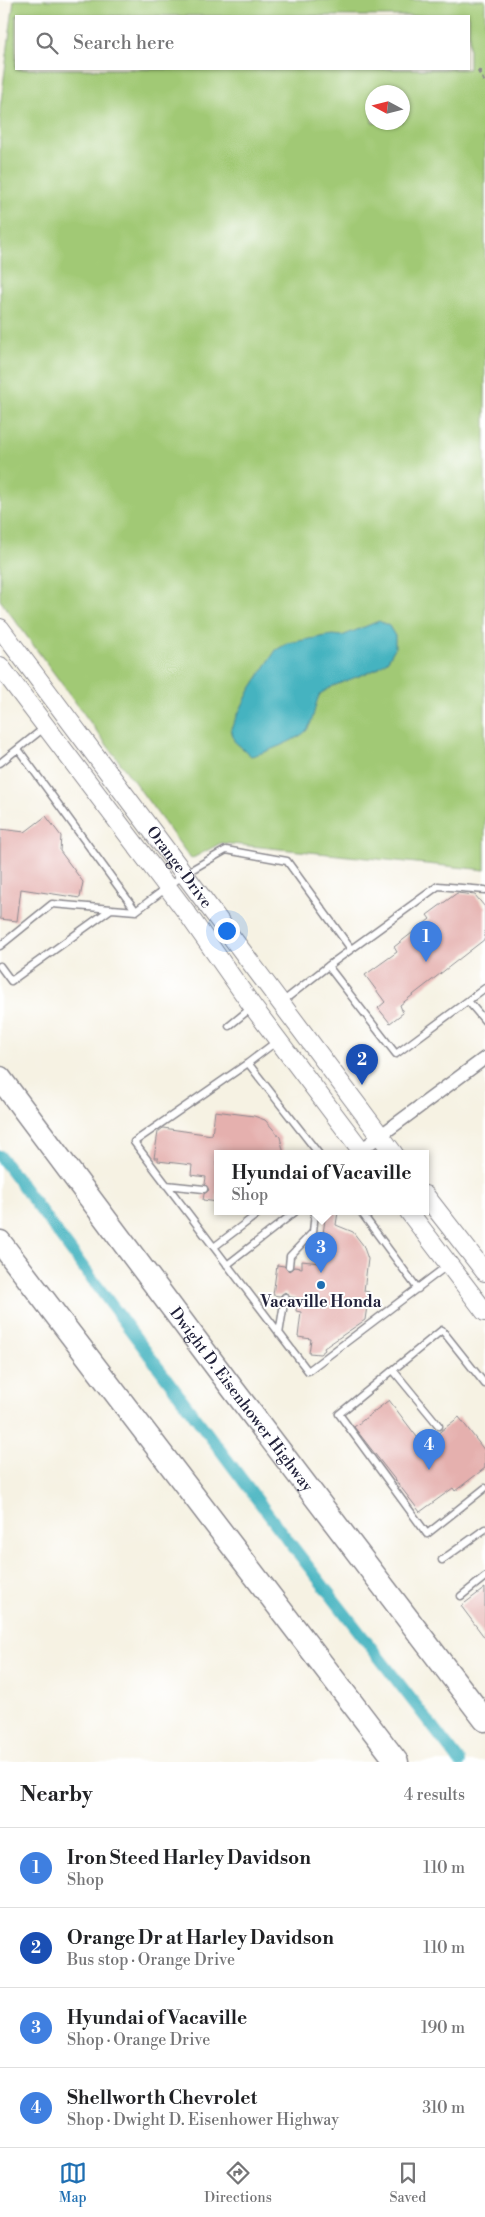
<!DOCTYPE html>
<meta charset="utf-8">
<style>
:root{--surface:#fff;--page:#f6f6f6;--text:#202124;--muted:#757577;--line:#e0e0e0;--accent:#1f6fb2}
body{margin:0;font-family:"Libre Bodoni",serif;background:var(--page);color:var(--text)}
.compass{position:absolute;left:365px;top:85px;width:45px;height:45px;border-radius:50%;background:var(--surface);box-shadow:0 1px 4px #0004;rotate:277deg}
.you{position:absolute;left:226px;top:930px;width:18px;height:18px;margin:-12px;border:4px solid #fff;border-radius:50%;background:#1a73e8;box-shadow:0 0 0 8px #1a73e833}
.badge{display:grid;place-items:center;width:32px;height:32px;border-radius:50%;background:var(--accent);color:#fff;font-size:16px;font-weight:700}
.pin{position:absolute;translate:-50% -41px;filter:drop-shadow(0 1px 2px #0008)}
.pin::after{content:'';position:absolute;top:26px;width:18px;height:15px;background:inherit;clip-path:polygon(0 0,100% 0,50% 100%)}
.popup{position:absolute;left:214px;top:1150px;width:215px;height:65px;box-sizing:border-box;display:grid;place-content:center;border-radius:0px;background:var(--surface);filter:drop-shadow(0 1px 4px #0005);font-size:16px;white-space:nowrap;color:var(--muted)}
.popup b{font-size:19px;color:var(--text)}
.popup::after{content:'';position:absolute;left:50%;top:100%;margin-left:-10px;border:10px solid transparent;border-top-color:var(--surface)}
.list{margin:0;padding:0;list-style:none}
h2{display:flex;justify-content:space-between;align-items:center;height:65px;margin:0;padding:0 20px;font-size:21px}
h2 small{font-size:16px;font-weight:400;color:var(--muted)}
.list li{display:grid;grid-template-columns:32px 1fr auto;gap:15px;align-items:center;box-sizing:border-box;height:80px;padding:0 20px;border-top:1px solid var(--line)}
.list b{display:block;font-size:19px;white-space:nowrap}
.list p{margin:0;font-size:16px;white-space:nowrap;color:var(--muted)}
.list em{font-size:16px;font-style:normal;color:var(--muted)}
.icon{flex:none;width:28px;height:28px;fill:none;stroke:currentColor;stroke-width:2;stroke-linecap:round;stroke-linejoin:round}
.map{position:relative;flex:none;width:485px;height:1762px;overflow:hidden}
.search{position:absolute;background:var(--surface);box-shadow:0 1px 4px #0004;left:15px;right:15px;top:15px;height:55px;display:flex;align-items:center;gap:12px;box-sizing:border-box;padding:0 18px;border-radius:0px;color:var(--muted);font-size:19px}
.sheet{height:385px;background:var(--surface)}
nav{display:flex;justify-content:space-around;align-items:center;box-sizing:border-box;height:70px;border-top:1px solid var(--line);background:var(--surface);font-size:14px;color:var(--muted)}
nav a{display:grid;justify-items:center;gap:2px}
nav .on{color:var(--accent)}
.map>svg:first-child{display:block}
.green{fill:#a1c974;stroke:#627658;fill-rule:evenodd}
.water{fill:#44b3c0;stroke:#336a7e}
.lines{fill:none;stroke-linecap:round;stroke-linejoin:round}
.canal{stroke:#44b3c0;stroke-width:12}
.building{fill:#e5b0ae}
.lane-casing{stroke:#8c8a8f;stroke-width:9}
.street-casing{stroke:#8c8a8f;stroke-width:15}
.secondary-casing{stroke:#8c8a8f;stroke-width:20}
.highway-casing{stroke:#8c8a8f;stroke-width:25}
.path{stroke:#8c8a8f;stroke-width:2.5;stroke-dasharray:4 4;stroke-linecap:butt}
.lane{stroke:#fff;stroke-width:6}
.street{stroke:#fff;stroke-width:12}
.secondary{stroke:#fff;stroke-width:18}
.highway{stroke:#fff;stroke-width:22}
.poi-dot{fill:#1f6fb2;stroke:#fff;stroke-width:2}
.labels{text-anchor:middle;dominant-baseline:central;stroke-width:4;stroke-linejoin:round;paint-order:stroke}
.street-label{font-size:16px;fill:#22223b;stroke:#fff}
.poi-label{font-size:16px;font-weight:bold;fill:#22223b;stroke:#fff}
</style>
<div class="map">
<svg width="485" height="1762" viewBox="0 0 485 1762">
<rect width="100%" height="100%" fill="#fff"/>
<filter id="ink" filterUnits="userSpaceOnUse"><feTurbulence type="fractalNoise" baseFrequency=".02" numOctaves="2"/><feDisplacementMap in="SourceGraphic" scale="10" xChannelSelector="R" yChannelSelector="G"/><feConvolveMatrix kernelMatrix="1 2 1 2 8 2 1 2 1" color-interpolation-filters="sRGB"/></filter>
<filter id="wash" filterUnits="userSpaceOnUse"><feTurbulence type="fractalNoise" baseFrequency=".0096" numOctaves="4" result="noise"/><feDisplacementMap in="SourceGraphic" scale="20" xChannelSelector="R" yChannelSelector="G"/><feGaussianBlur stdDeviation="1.12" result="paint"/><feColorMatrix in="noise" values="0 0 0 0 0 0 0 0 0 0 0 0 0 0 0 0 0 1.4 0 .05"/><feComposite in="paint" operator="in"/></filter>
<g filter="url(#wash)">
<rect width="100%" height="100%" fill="#f6f2e3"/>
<!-- green -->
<path class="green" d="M 14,0 L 485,0 L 485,870 L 221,843 L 191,859 L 0,600 L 0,109 ZM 16,16 L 469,16 L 469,69 L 16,69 ZM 372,92 L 402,92 L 402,122 L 372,122 Z"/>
<!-- water -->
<path class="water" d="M 379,621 L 389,626 L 395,636 L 395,648 L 388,660 L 377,669 L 333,686 L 320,694 C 314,705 314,722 306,731 C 299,739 262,754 251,756 L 234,741 L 231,728 L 250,690 L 276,650 L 288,643 L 304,640 L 332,635 L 342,636 Z"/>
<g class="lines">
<!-- canal -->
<path class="canal" d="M 0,1156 L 277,1526 L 460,1762"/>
</g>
<g id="blocks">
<!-- building -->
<path class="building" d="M 46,816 L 61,836 L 60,851 L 83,882 L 80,898 L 21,889 L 17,921 L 0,919 L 0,829 L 25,832 Z
M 457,893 L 475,895 L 485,907 L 485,939 L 400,1005 L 403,1013 L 390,1023 L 378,1008 L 385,1002 L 365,975 L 397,952 L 394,947 L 430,919 L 427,915 Z
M 215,1111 L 254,1116 L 265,1120 L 280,1137 L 284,1154 L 217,1154 L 217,1202 L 203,1200 L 204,1194 L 209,1190 L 205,1184 L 206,1177 L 191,1175 L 192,1165 L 158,1161 L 158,1158 L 154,1158 L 158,1132 L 163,1128 L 212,1135 Z
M 326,1212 L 338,1212 L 336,1225 L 353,1232 L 363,1245 L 368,1259 L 364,1291 L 369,1292 L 365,1320 L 324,1348 L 325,1350 L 320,1354 L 309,1353 L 311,1339 L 298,1337 L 301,1312 L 296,1311 L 297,1298 L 290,1297 L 285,1292 L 280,1296 L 273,1295 L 277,1265 L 284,1266 L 289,1271 L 294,1267 L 302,1268 L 302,1261 L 319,1263 Z
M 389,1400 L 423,1445 L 459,1417 L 485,1451 L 485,1468 L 455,1491 L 453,1488 L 420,1512 L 354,1427 Z
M 485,1588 L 485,1638 L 461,1606 Z"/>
</g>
</g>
<g filter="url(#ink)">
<use href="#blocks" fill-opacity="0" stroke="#8c8a8f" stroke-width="1"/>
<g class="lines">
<!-- lane casing -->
<g class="lane-casing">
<path id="lane" d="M 18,749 L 136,911
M 0,763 L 44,728
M 485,890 L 438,886 L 328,966 L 396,1054 L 485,988
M 0,946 L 52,904 L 136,911 L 186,873 L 226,850 L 287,861 L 351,949
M 0,966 L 11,981 L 111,909
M 468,1001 L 485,1021
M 282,1002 L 328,966
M 229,1026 L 251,1008
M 277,1041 L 248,1063 L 319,1154
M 248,1063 L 134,1142 L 308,1371 L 448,1265
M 166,1185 L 204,1189
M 361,1212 L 418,1289
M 214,1247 L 260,1212
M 227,1265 L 295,1212
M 289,1266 L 290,1256 L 313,1232 L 315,1212
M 279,1334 L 285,1297
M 393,1370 L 439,1426
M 485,1384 L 442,1330 L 339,1414 L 427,1534 L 485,1488
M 442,1560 L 485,1529
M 461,1596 L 485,1577"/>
</g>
<!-- street casing -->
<g class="street-casing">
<path id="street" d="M 361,1150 L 485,1058"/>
</g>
<!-- secondary casing -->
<g class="secondary-casing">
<g id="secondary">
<path id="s1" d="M 0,628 L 394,1154"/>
<path d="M 0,666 L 187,913 L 253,1007 L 364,1154"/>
<path d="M 425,1195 L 485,1272"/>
<path d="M 409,1212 L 485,1312"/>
</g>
</g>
<!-- highway casing -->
<g class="highway-casing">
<g id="highway">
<path id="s2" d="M 0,1078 L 232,1388 L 485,1720"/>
<path d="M 0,1242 L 397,1762"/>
</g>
</g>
<!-- path -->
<path class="path" d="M 478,71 L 485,83
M 478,71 L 485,72"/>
<!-- lane -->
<use href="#lane" class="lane"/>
<!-- street -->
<use href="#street" class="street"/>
<!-- secondary -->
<use href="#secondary" class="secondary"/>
<!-- highway -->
<use href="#highway" class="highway"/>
</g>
</g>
<!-- markers -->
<circle class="poi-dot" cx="321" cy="1285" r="5"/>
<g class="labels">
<!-- street labels -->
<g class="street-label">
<text stroke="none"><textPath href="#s1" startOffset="299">Orange Drive</textPath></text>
<text stroke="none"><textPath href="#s2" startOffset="402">Dwight D. Eisenhower Highway</textPath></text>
</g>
<!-- poi labels -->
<g class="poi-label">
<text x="321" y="1302">Vacaville Honda</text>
</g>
</g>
</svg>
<svg class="compass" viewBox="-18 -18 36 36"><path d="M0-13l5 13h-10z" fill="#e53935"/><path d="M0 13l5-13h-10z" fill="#757577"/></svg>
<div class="you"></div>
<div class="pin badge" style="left:426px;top:962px;background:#3f7fe0">1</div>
<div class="pin badge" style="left:362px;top:1085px;background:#1a4fb4">2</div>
<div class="pin badge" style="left:321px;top:1273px;background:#3f7fe0">3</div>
<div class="popup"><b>Hyundai of Vacaville</b>Shop</div>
<div class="pin badge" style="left:429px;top:1470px;background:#3f7fe0">4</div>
<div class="search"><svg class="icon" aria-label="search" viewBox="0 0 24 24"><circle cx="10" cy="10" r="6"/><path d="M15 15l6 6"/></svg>Search here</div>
</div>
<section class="sheet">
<h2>Nearby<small>4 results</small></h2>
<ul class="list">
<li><span class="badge" style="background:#3f7fe0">1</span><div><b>Iron Steed Harley Davidson</b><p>Shop</p></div><em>110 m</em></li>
<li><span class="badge" style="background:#1a4fb4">2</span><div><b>Orange Dr at Harley Davidson</b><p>Bus stop · Orange Drive</p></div><em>110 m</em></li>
<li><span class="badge" style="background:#3f7fe0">3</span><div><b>Hyundai of Vacaville</b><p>Shop · Orange Drive</p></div><em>190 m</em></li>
<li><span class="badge" style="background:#3f7fe0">4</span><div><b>Shellworth Chevrolet</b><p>Shop · Dwight D. Eisenhower Highway</p></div><em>310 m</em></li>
</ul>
</section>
<nav>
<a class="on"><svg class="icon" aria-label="map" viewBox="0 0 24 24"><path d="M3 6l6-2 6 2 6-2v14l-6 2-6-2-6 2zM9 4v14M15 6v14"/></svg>Map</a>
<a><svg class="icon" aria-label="directions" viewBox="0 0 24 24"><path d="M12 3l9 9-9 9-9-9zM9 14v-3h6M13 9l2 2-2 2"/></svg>Directions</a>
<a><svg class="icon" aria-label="saved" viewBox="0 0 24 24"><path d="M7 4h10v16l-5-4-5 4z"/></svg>Saved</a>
</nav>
